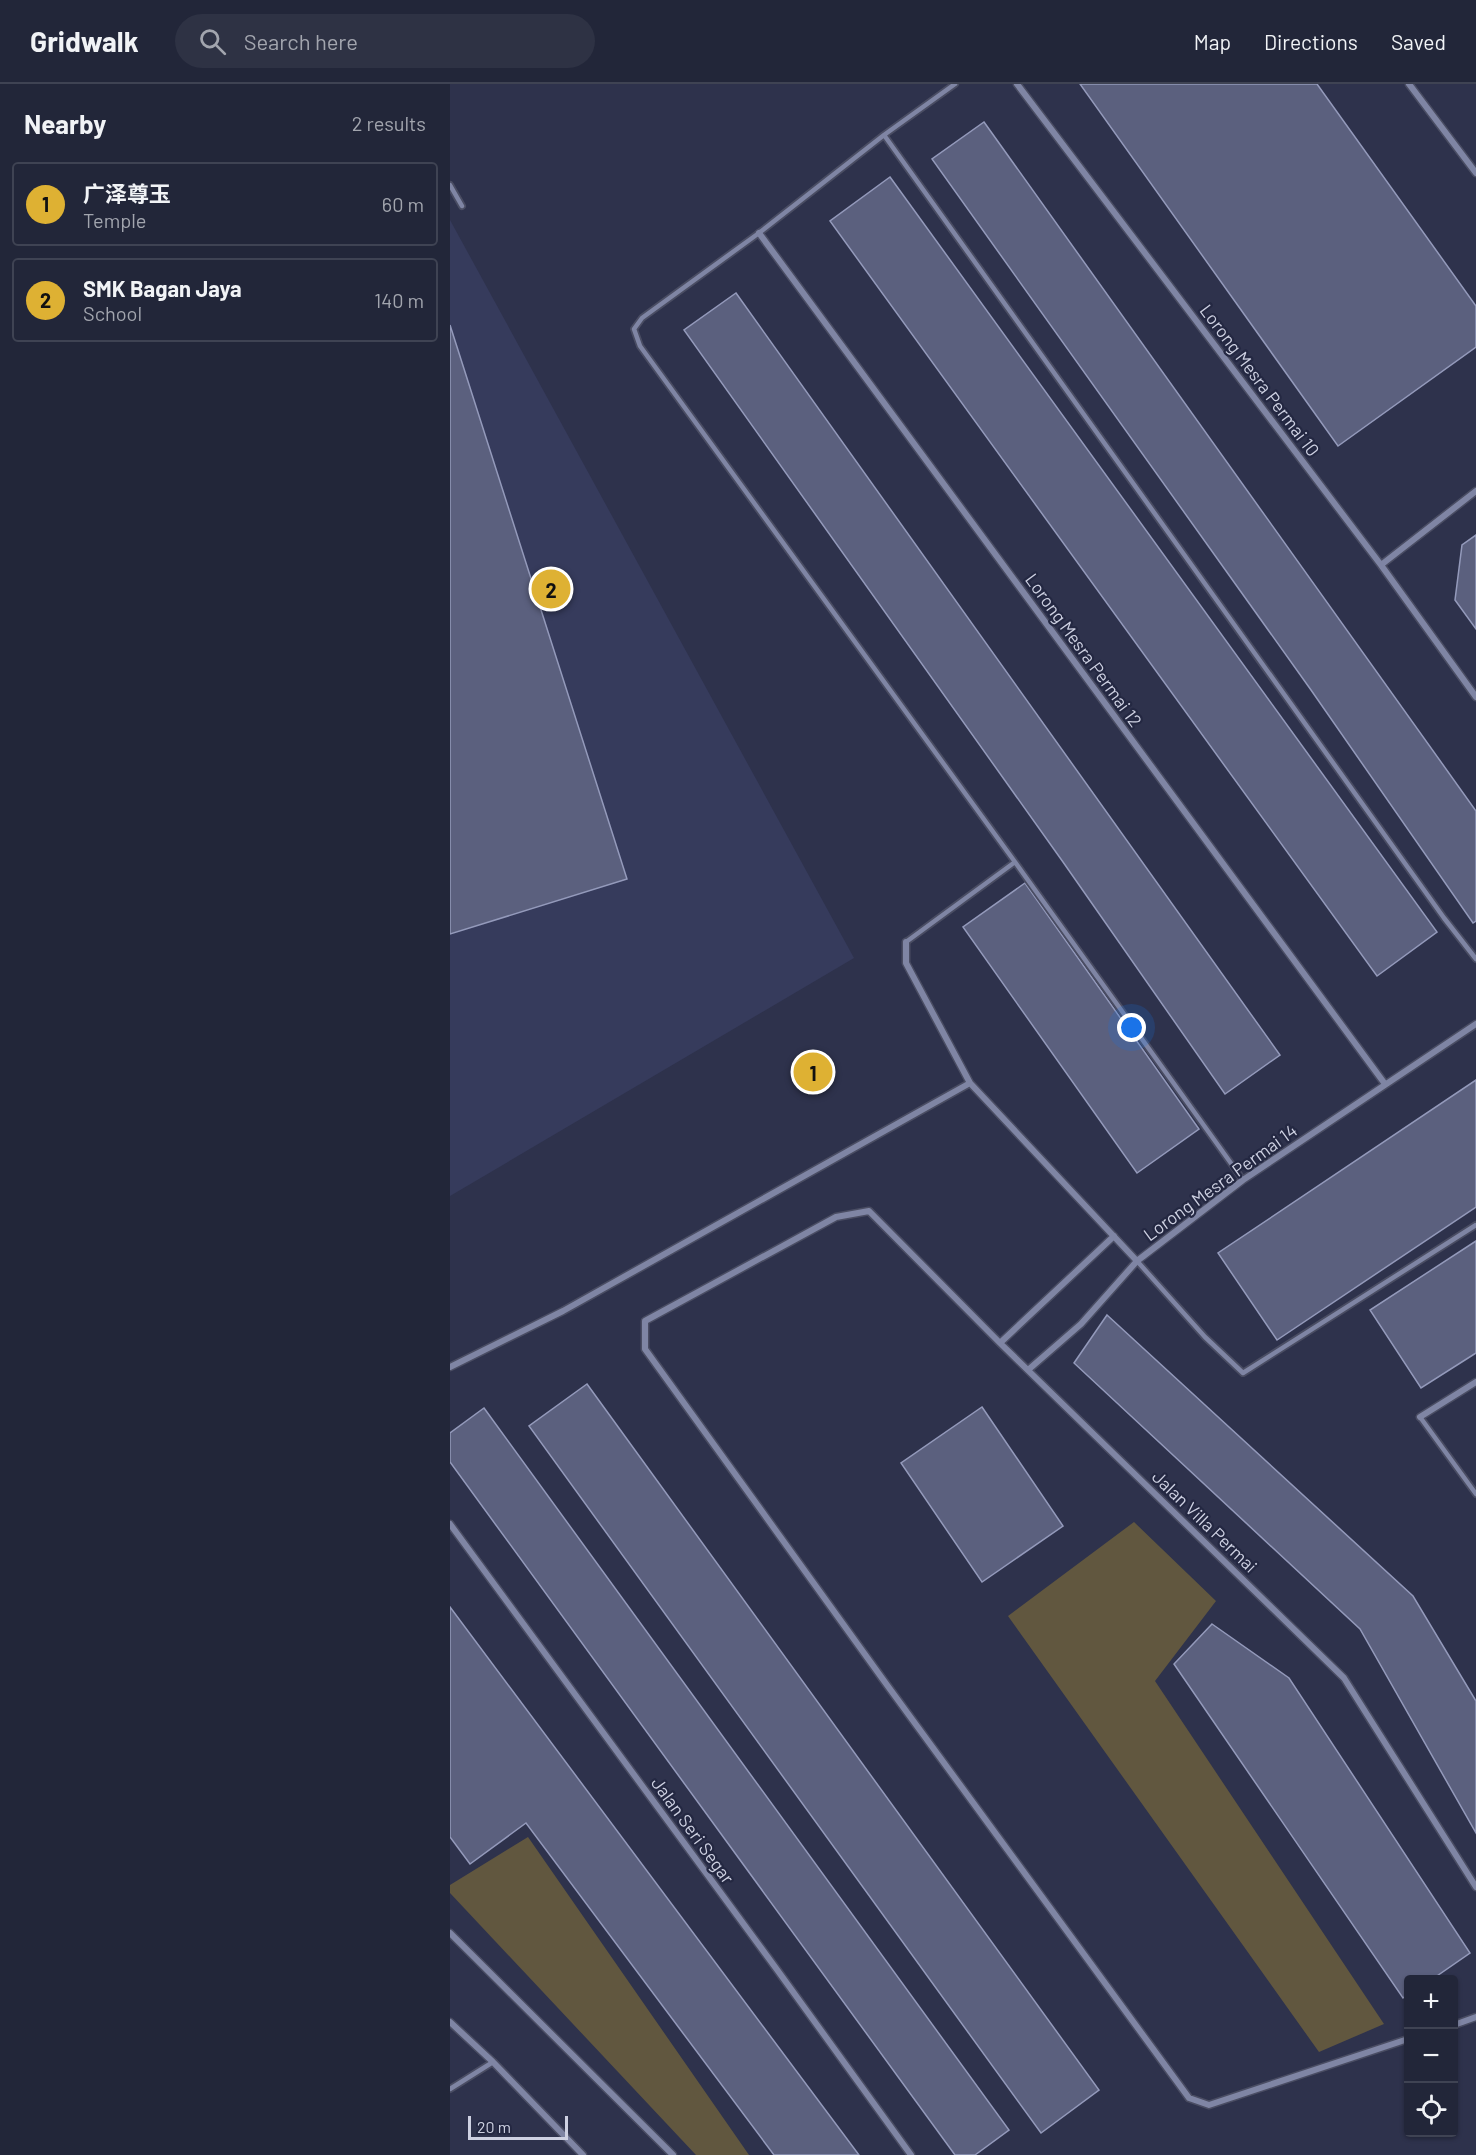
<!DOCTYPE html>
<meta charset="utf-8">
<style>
:root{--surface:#222639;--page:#2e3244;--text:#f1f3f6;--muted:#a2a5ae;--line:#3f4353;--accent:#deb133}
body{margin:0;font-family:Barlow,"Noto Sans SC",sans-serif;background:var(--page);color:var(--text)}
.controls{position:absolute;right:18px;bottom:18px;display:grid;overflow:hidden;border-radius:6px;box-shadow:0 2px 4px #0004}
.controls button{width:54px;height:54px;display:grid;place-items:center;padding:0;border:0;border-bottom:2px solid var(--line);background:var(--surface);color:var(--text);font:30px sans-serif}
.scale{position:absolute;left:18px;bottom:15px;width:100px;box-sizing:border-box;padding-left:6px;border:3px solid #ced1e2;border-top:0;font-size:16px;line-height:21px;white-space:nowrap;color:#ced1e2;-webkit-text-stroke:4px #242842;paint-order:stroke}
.you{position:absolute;left:682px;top:944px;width:21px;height:21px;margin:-15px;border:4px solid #fff;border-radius:50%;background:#1a73e8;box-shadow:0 0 0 9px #1a73e833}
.badge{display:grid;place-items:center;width:39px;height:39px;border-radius:50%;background:var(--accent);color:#111;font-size:20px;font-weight:700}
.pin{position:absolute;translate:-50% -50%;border:3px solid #fff;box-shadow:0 2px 6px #0006}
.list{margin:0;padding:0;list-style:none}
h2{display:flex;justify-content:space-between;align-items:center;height:78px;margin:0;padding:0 24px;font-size:26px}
h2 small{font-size:20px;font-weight:400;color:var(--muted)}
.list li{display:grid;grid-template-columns:39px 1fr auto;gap:18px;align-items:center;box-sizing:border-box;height:84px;margin:0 12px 12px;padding:0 12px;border:2px solid var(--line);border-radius:6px}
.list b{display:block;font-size:22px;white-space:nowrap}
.list p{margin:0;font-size:20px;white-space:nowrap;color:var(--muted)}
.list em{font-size:20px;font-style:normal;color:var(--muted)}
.icon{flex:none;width:33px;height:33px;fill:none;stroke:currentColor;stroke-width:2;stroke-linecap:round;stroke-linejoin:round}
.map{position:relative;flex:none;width:1026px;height:2071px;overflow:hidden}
header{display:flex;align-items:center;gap:36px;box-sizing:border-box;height:84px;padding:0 30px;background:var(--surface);border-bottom:2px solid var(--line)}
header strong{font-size:28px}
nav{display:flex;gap:33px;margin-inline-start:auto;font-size:21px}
.search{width:420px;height:54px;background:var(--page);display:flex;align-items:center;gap:15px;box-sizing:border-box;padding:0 21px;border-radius:33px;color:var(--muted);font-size:22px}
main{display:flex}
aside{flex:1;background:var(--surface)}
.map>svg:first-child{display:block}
.built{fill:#363b5c}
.green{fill:#61573f}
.building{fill:#5b607e;stroke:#949abb;stroke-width:1.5}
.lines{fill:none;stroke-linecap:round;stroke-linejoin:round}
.service-casing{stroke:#4a4d63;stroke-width:8}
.minor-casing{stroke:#4a4d63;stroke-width:9}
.service{stroke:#7f85a4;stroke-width:4.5}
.minor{stroke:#7f85a4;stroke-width:6}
.labels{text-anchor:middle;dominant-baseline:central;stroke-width:4.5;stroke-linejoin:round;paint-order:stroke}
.street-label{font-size:18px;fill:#ced1e2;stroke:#242842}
</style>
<header>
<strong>Gridwalk</strong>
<div class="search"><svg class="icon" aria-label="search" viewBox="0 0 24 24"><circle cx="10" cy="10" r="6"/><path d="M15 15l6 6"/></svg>Search here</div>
<nav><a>Map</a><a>Directions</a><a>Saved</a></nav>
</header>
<main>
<aside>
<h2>Nearby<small>2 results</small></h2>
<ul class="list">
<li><span class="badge">1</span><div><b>广泽尊玉</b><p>Temple</p></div><em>60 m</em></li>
<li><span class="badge">2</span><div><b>SMK Bagan Jaya</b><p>School</p></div><em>140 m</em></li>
</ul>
</aside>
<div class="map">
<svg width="1026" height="2071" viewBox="0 0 1026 2071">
<rect width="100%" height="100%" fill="#2e324c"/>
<!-- built -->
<path class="built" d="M 0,136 L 404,874 L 0,1112 Z"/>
<!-- green -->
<path class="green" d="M 684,1438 L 766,1517 L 705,1597 L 934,1940 L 869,1968 L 558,1532 Z
M 78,1753 L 299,2071 L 246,2071 L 0,1809 L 0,1801 Z"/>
<!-- building -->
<path class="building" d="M 630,0 L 867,0 L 1026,222 L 1026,263 L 888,362 Z
M 534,38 L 1026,727 L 1026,837 L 1023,839 L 861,606 L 482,75 Z
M 440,93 L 987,848 L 927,892 L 380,137 Z
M 286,209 L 830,971 L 775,1010 L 613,778 L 234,246 Z
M 0,241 L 177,795 L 0,850 Z
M 1026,451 L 1026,545 L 1005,516 L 1012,461 Z
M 575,799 L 749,1045 L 687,1089 L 513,843 Z
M 1026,996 L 1026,1123 L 827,1256 L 768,1169 Z
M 1026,1157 L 1026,1269 L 971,1304 L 920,1226 Z
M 657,1231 L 963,1512 L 1026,1617 L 1026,1749 L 910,1545 L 624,1279 Z
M 137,1300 L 649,2006 L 591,2049 L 79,1342 Z
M 532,1323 L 613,1442 L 532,1498 L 451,1379 Z
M 34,1324 L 559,2046 L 525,2071 L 505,2071 L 0,1378 L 0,1349 Z
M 0,1523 L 409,2071 L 324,2071 L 76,1739 L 20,1780 L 0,1753 Z
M 762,1540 L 839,1594 L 1020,1869 L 981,1896 L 958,1896 L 958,1910 L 953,1914 L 724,1580 Z"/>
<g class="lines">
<!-- service casing -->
<g class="service-casing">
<path id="service" d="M 434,51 L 994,834 L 1026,875
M 0,101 L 12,122
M 565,778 L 793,1096
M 456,858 L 565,778 L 190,262 L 184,245 L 192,234 L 309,149 L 434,51 L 505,0
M 687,1177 L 755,1253 L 793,1289 L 1026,1141
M 970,1333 L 1026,1410
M 0,2005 L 43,1978"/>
</g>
<!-- minor casing -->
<g class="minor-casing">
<path id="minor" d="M 567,0 L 931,481 L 1026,613
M 959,0 L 1026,89
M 309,149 L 935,1000
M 931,481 L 1026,407
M 456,858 L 456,879 L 520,999 L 687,1177
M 550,1259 L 664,1152
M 0,1283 L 113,1227 L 520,999
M 578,1286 L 631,1240 L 687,1177 L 793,1096 L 1026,940
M 970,1333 L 1026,1298
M 0,1440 L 328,1887 L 461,2071
M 0,1849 L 223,2071
M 0,1938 L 43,1978 L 133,2071
M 1004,1941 L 1026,1933
M 958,1955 L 759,2021 L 739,2014 L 437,1601 L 195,1265 L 195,1237 L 386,1133 L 419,1127 L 550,1259 L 894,1594 L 1026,1803"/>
</g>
<!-- service -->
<use href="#service" class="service"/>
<!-- minor -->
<use href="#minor" class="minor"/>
</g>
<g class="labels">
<!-- street labels -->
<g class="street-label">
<text transform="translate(810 296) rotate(53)">Lorong Mesra Permai 10</text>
<text transform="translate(634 566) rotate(54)">Lorong Mesra Permai 12</text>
<text transform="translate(770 1098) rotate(-36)">Lorong Mesra Permai 14</text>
<text transform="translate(755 1437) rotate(44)">Jalan Villa Permai</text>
<text transform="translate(243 1746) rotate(54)">Jalan Seri Segar</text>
</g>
</g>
</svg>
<div class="controls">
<button>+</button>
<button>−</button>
<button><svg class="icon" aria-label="locate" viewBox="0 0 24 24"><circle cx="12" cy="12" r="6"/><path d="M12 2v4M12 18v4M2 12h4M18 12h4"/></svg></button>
</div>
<div class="scale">20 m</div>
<div class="you"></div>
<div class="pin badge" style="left:363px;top:988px">1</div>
<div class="pin badge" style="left:101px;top:505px">2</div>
</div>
</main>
